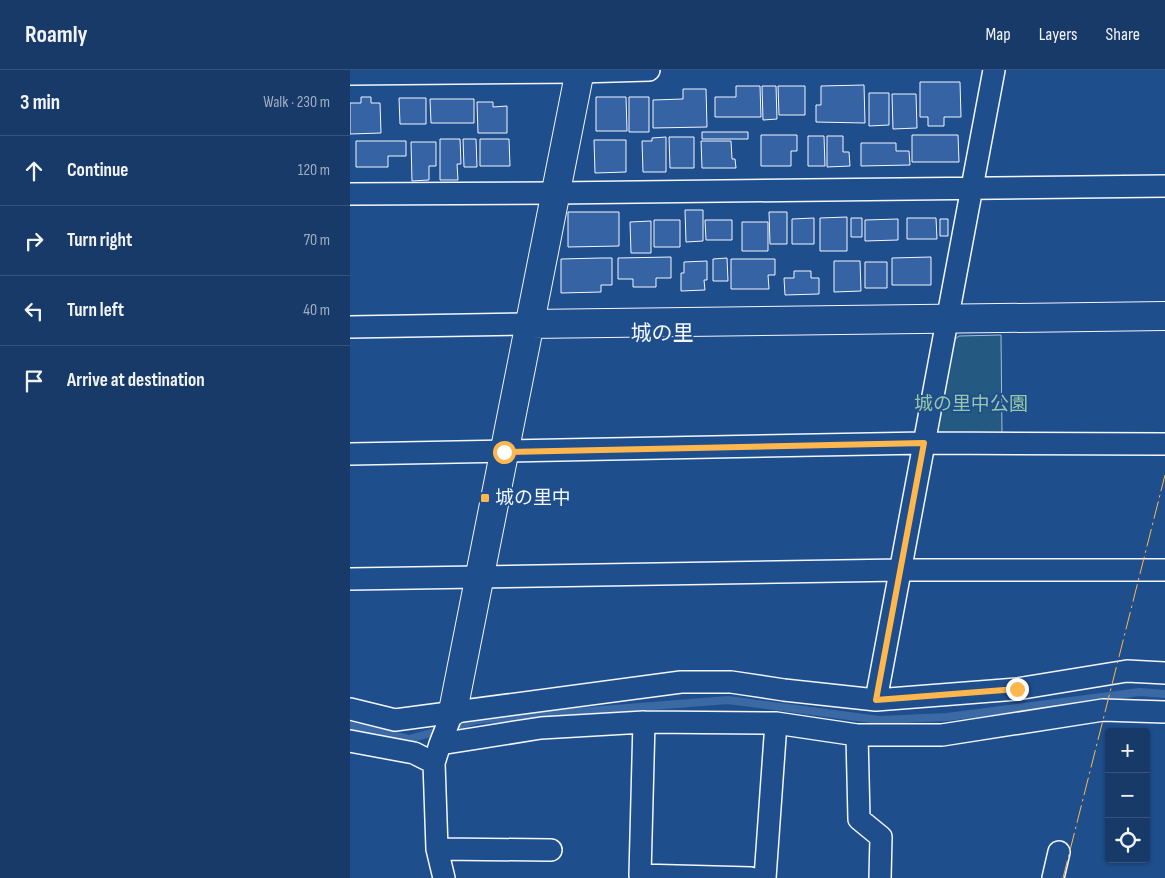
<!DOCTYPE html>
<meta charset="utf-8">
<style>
:root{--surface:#173a69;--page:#20416f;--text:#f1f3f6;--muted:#9eadc0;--line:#36547d}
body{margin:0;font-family:"Sofia Sans Condensed","Noto Sans JP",sans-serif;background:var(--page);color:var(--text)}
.controls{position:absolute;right:15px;bottom:15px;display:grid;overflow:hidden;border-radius:5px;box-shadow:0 1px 4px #0004}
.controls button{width:45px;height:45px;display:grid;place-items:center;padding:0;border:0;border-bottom:1px solid var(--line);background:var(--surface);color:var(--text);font:25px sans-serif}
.stop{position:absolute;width:15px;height:15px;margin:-11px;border:4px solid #ffb74d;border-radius:50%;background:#fff}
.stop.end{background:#ffb74d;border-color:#fff;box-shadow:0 1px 5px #0008}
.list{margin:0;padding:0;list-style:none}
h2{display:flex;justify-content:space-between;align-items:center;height:65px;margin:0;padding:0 20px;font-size:21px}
h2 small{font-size:16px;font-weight:400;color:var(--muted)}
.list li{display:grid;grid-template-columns:32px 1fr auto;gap:15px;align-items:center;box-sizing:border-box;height:70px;padding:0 20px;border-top:1px solid var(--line)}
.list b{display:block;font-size:19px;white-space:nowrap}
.list em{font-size:16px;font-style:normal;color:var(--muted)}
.icon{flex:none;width:28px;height:28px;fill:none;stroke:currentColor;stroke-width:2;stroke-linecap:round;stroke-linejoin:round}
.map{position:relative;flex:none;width:815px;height:808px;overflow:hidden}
header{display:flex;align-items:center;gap:30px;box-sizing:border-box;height:70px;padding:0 25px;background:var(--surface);border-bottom:1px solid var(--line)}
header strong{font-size:24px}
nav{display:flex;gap:28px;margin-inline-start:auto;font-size:18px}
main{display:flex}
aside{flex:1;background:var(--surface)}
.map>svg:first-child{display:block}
.green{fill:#245a82;stroke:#a8bbd7}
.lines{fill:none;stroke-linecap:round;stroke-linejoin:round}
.stream{stroke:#3b69a3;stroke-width:8}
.building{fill:#3563a3;stroke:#f2f6ff}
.street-casing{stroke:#f2f6ff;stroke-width:24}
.secondary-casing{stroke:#f2f6ff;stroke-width:30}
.street{stroke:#1f4e8c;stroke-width:21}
.secondary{stroke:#1f4e8c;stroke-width:28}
.power{stroke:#ffb74d;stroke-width:1;stroke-dasharray:18 4 2.5 4;stroke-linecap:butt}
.route{stroke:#ffb74d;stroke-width:6}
.poi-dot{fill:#ffb74d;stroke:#1f4e8c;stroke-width:2}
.labels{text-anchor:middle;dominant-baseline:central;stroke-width:4;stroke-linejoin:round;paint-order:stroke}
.park-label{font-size:19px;fill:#97c8a6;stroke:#1f4e8c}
.poi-label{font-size:19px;fill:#f2f6ff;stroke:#1f4e8c;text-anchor:start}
.quarter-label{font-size:21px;fill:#f2f6ff;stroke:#1f4e8c}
</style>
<header>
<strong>Roamly</strong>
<nav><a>Map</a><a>Layers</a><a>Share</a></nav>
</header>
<main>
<aside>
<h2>3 min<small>Walk · 230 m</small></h2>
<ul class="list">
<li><svg class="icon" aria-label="ahead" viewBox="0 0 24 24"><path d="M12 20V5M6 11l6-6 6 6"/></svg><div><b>Continue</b></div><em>120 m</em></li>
<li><svg class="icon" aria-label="right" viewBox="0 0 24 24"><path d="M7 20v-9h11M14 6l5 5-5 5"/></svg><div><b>Turn right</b></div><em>70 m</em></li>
<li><svg class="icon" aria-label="left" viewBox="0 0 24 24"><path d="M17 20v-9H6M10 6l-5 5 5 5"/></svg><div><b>Turn left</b></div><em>40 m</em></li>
<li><svg class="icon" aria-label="arrive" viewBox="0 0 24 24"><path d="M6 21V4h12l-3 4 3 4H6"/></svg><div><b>Arrive at destination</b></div></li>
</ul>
</aside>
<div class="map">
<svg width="815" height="808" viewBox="0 0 815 808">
<rect width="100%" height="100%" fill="#1f4e8c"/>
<!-- green -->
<path class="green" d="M 651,265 L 652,365 L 582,366 L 600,273 L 609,266 Z"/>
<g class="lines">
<!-- stream -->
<path class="stream" d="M 0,656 L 59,669 L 128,650 L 378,630 L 529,650 L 597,647 L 790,622 L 815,624"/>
</g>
<!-- building -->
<path class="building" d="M 570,12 L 610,12 L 611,47 L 594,47 L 594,56 L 578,56 L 578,47 L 570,47 Z
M 514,15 L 515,53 L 466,52 L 466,35 L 471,35 L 471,16 Z
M 386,16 L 410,16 L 411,47 L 365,47 L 365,27 L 386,27 Z
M 412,16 L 426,16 L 427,49 L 413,50 Z
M 428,16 L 455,16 L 455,45 L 429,45 Z
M 333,19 L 356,19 L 357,57 L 303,58 L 303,30 L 333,29 Z
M 519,23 L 539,23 L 539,55 L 519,56 Z
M 542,24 L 566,24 L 567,58 L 543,59 Z
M 11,27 L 21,27 L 21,33 L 30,33 L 31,63 L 0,64 L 0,33 L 11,33 Z
M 246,27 L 276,27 L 277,61 L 246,61 Z
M 279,27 L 299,27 L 299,62 L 279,62 Z
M 49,28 L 76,28 L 76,54 L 50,54 Z
M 80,29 L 124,29 L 124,53 L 81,53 Z
M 127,32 L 143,32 L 143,37 L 157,36 L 157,63 L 128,63 Z
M 352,62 L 398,62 L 398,69 L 352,69 Z
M 411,65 L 447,65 L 447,81 L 441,81 L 441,96 L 411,96 Z
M 562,65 L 608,65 L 609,92 L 562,92 Z
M 458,66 L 474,66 L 475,96 L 458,96 Z
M 477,66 L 493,66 L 493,82 L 499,82 L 500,96 L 477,97 Z
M 316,67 L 316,102 L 293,102 L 292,71 L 302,71 L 302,68 Z
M 319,67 L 344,67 L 344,98 L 320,98 Z
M 90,69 L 110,69 L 111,94 L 107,94 L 108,110 L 90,110 Z
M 113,69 L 126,69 L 127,97 L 114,97 Z
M 130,69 L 159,69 L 160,96 L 130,96 Z
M 244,70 L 276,70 L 276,102 L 245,103 Z
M 6,71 L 56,71 L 56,86 L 38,86 L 38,97 L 6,97 Z
M 351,71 L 381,71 L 382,89 L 385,89 L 386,98 L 352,98 Z
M 61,72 L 86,72 L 86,96 L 79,96 L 79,110 L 62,111 Z
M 511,73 L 546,73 L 546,81 L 559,81 L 560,95 L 511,96 Z
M 335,140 L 353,140 L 353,171 L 336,172 Z
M 218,142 L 269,142 L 269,176 L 218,177 Z
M 419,142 L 437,142 L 437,174 L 420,174 Z
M 497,147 L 497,181 L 470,181 L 470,148 Z
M 464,148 L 464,174 L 442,174 L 442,149 Z
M 501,148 L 512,148 L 512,167 L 501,167 Z
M 557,148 L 586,148 L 587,169 L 557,169 Z
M 548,149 L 548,170 L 515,171 L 515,150 Z
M 590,149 L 598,149 L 598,166 L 590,166 Z
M 304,150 L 330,150 L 330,177 L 304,177 Z
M 355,150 L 382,150 L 382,170 L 356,170 Z
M 301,151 L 301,183 L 281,183 L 280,152 Z
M 392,152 L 418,152 L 418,181 L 392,181 Z
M 321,187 L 321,208 L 306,208 L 306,217 L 283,217 L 283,209 L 268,209 L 268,188 Z
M 581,187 L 581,215 L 542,215 L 542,188 Z
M 251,188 L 262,188 L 262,215 L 251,215 L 251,222 L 211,223 L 211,189 Z
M 377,188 L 378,211 L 363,211 L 363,189 Z
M 381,189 L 425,189 L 425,205 L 418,205 L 419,219 L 381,219 Z
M 357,191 L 357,210 L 354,210 L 355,220 L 331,221 L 331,203 L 334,203 L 334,192 Z
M 484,191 L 510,191 L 511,221 L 484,222 Z
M 515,192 L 537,192 L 537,218 L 515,218 Z
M 444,201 L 461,201 L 461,208 L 469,208 L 469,224 L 435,225 L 434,208 L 444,208 Z"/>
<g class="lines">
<!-- street casing -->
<g class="street-casing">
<path id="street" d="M 0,4 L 229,2 L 299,0
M 0,124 L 205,123 L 815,116
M 0,257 L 180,254
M 0,384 L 574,373 L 815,374
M 0,509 L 550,500 L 815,500
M 526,630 L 644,0
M 0,639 L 45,650 L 331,612 L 381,612 L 434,620 L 526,630 L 667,619 L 777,601 L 815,603
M 294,652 L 290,805 L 401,808
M 507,665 L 509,749 L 531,767 L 530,808
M 0,671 L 64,683 L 84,693
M 90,674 L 191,658 L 294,652 L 426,653 L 507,665 L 592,665 L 753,640 L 815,642
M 87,779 L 201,780
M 94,808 L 87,779 L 84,693 L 90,674 L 103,641
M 415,808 L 426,653
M 703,808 L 709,782"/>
</g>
<!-- secondary casing -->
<g class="secondary-casing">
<path id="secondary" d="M 180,254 L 815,246
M 103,641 L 230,0"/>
</g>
<!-- street -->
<use href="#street" class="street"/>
<!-- secondary -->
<use href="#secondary" class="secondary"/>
<!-- power -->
<path class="power" d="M 713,808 L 815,405"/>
</g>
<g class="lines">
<!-- route -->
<path class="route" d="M 154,382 L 574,373 L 526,630 L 667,619"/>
</g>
<!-- markers -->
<rect class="poi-dot" x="130" y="423" width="10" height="10" rx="2.5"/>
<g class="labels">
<!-- park labels -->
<g class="park-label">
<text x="621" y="334">城の里中公園</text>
</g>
<!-- poi labels -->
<g class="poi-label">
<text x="145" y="428">城の里中</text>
</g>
<!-- quarter labels -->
<g class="quarter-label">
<text x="312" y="263">城の里</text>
</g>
</g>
</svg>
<div class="controls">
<button>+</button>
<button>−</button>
<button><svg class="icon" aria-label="locate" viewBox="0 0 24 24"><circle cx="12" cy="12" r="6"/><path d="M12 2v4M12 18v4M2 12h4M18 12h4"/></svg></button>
</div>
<div class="stop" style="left:154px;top:382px"></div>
<div class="stop end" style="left:667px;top:619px"></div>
</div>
</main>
